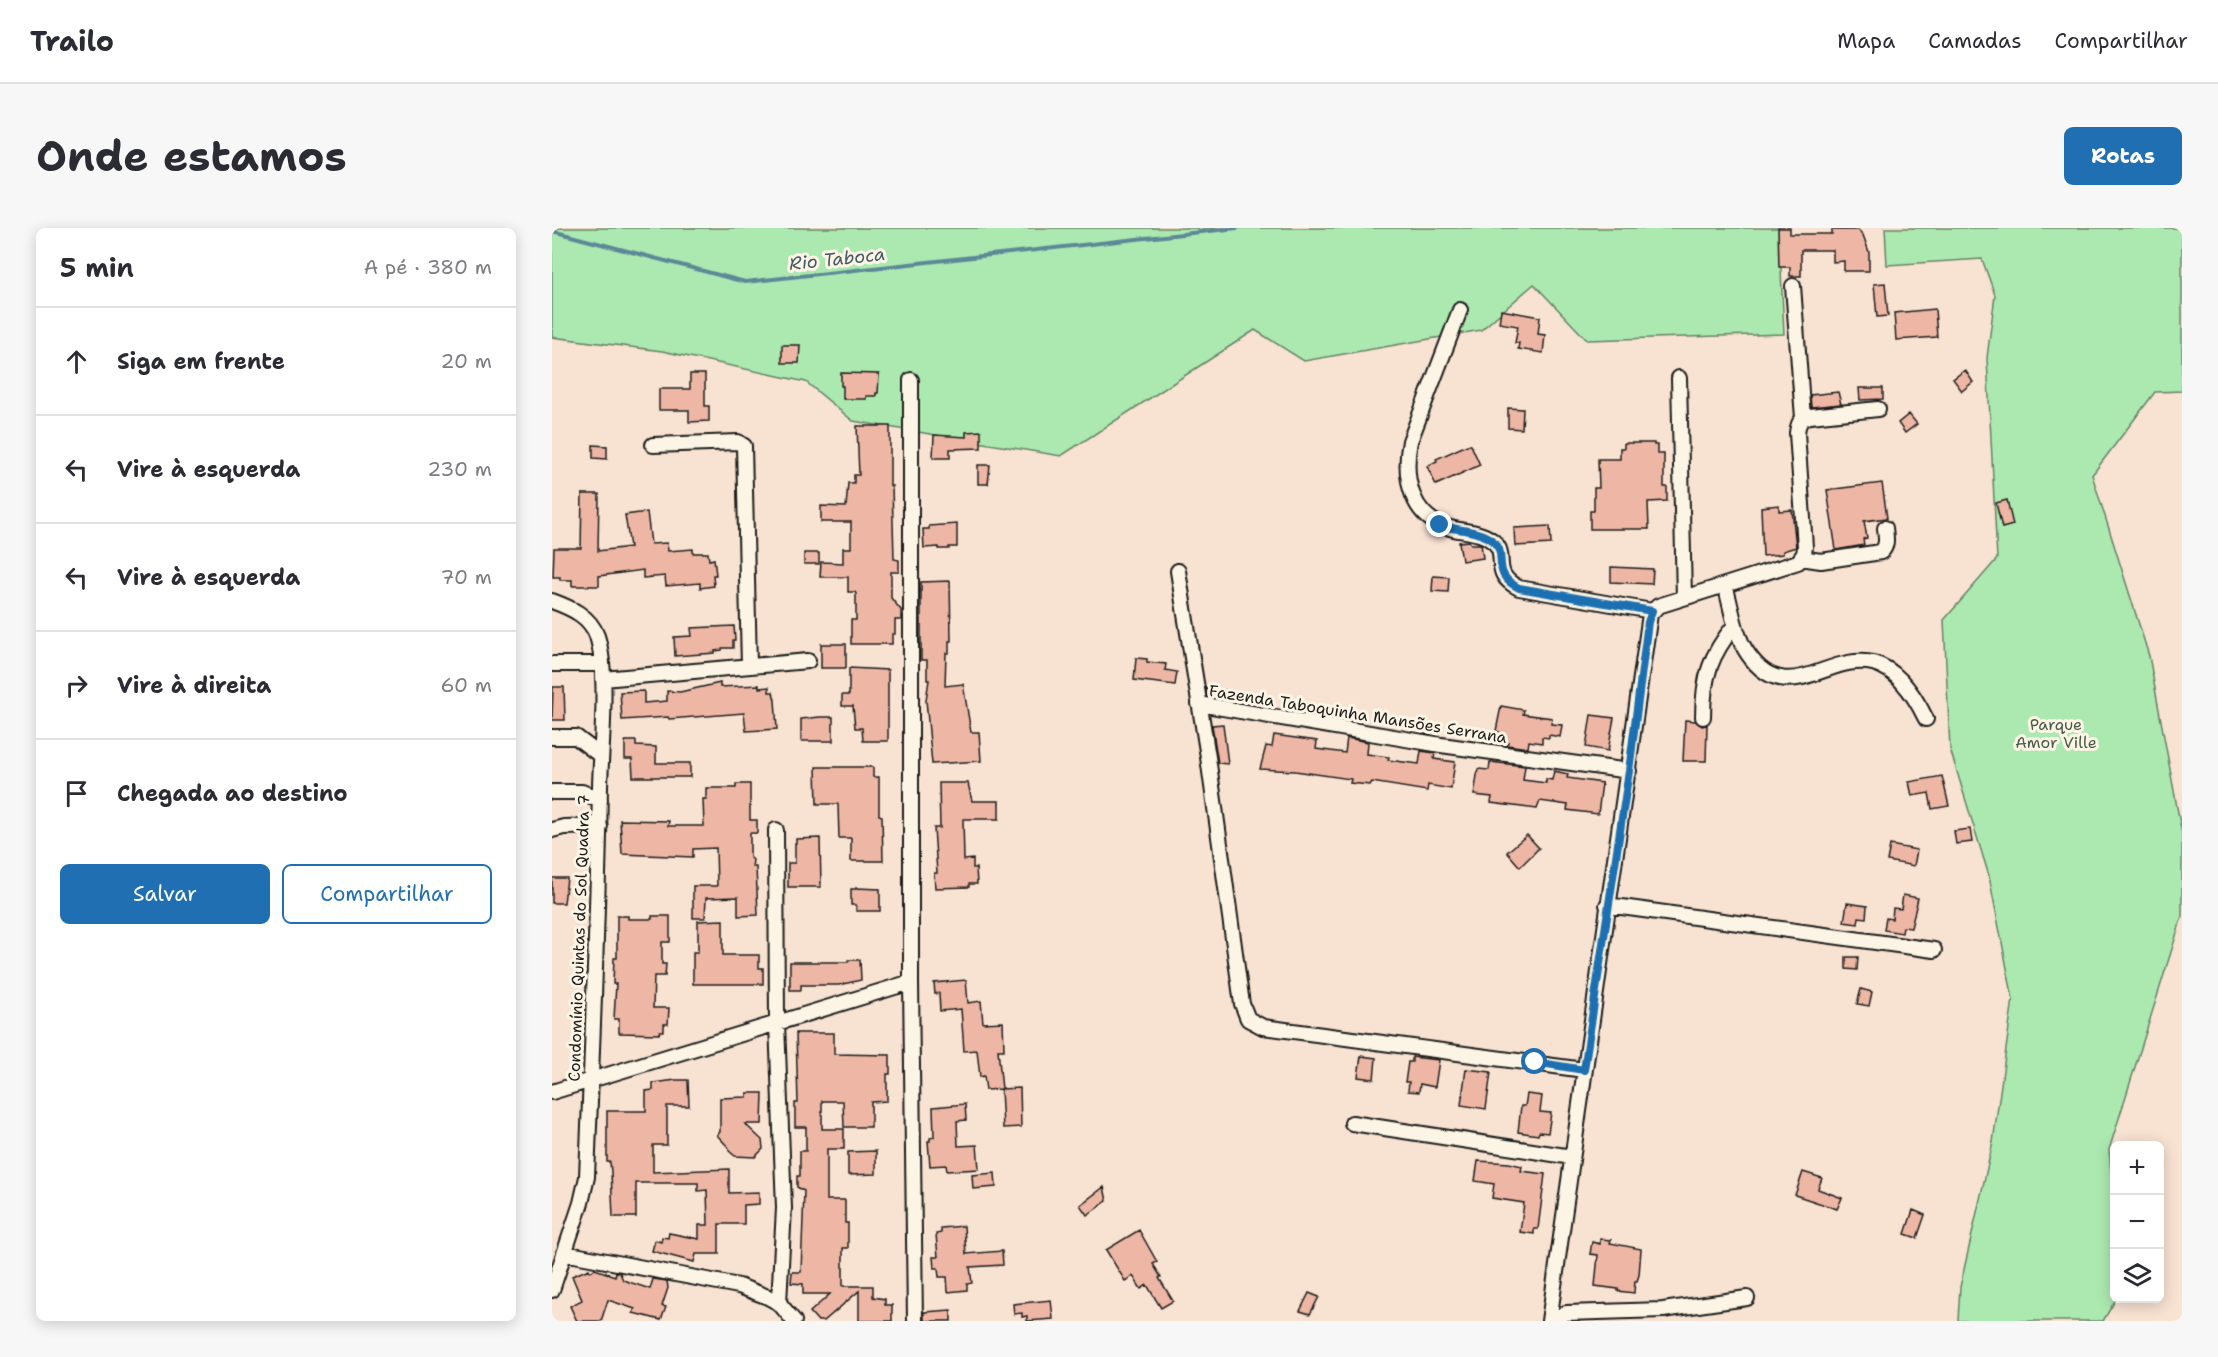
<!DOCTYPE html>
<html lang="pt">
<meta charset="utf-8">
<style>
:root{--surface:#fff;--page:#f7f7f7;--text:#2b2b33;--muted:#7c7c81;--line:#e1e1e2;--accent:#1f6fb2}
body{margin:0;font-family:"Shantell Sans",sans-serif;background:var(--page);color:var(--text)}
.controls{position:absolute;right:18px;bottom:18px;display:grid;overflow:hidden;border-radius:9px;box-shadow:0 3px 15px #0003}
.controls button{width:54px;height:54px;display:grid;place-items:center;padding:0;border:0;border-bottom:2px solid var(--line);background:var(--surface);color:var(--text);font:30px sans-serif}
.stop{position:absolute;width:18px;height:18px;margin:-14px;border:4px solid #1f6fb2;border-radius:50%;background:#fff}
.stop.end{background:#1f6fb2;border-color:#fff;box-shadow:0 2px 6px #0008}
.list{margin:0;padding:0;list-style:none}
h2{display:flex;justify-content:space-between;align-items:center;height:78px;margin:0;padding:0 24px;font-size:26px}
h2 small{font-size:20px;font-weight:400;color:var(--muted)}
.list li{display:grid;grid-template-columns:39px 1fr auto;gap:18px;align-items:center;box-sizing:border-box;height:108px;padding:0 24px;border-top:2px solid var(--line)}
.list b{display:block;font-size:22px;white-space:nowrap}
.list em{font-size:20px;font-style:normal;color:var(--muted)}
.actions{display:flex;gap:12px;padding:18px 24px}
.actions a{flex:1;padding:14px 0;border:2px solid var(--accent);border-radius:9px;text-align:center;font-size:21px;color:var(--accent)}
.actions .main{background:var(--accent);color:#fff}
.icon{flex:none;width:33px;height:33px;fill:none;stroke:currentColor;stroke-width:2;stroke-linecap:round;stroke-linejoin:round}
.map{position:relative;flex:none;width:1630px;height:1093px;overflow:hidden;border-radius:9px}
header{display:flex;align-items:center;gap:36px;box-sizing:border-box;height:84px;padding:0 30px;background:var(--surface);border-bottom:2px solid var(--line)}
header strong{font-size:28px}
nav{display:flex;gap:33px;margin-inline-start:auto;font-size:21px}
.intro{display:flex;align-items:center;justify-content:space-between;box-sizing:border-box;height:144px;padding:0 36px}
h1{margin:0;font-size:42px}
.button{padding:15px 27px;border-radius:9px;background:var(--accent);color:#fff;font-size:21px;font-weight:700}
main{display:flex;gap:36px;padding:0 36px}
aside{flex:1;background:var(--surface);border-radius:9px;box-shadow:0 3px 15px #0003}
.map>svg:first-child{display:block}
.green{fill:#ace9b0;stroke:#648266;stroke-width:1.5}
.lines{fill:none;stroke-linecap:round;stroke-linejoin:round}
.stream{stroke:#5d8898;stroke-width:4}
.building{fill:#eeb6a4;stroke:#1c1c1c;stroke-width:1.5}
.minor-casing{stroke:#1c1c1c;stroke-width:18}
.minor{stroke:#fcf5e5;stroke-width:14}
.route{stroke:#1f6fb2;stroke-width:8}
.labels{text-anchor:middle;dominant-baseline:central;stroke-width:6;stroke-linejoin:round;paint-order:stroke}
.street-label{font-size:16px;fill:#1c1c1c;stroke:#fcf5e5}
.park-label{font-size:16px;fill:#475a48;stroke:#fcf5e5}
.water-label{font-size:18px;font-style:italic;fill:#425b64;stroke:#fcf5e5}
</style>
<header>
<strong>Trailo</strong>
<nav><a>Mapa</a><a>Camadas</a><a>Compartilhar</a></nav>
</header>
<div class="intro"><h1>Onde estamos</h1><a class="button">Rotas</a></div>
<main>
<aside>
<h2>5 min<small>A pé · 380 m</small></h2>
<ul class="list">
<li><svg class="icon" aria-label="ahead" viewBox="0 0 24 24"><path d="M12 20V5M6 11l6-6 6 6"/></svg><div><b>Siga em frente</b></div><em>20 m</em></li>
<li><svg class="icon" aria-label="left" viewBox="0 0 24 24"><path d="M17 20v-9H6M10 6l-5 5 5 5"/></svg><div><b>Vire à esquerda</b></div><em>230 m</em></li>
<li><svg class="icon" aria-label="left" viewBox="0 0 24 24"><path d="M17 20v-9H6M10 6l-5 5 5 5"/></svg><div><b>Vire à esquerda</b></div><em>70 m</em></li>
<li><svg class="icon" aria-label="right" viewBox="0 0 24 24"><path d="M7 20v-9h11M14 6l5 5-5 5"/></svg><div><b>Vire à direita</b></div><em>60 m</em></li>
<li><svg class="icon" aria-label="arrive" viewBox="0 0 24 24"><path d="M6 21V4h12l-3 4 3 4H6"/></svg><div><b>Chegada ao destino</b></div></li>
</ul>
<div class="actions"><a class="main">Salvar</a><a>Compartilhar</a></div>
</aside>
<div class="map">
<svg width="1630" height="1093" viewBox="0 0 1630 1093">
<rect width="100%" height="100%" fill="#f8e2d2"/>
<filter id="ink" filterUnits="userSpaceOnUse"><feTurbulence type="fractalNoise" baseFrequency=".0167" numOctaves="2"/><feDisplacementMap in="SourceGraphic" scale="12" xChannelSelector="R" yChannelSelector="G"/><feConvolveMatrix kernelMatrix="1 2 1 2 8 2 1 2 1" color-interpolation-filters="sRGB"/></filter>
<g filter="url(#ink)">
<!-- green -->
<path class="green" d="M 0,0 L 1227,0 L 1232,106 L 1035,112 L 982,56 L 929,102 L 752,133 L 703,102 L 509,228 L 301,193 L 254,154 L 110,123 L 0,109 Z
M 1333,0 L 1630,0 L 1630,163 L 1603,164 L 1540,247 L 1597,428 L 1630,606 L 1630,689 L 1557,922 L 1562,971 L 1564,1071 L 1551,1093 L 1406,1093 L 1408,1059 L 1441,914 L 1461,771 L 1437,648 L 1398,521 L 1392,392 L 1445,331 L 1435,130 L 1443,67 L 1430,31 L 1335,37 Z"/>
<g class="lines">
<!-- stream -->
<path class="stream" d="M 0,3 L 193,54 L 685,0"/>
</g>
<!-- building -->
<path class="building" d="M 1226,0 L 1238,0 L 1238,6 L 1280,6 L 1280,2 L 1306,2 L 1311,7 L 1317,24 L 1317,43 L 1292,43 L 1292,33 L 1281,34 L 1281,22 L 1249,22 L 1249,48 L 1238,48 L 1238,39 L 1227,39 Z
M 1333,55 L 1336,88 L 1325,89 L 1322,56 Z
M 1383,81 L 1385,109 L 1344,112 L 1342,85 Z
M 949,82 L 988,89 L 986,106 L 993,107 L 991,125 L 966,121 L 967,115 L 963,115 L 966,98 L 947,95 Z
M 230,117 L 248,117 L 247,135 L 230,135 Z
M 1413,142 L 1421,154 L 1410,163 L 1401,151 Z
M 289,145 L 327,146 L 326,165 L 324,165 L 324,168 L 314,168 L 314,171 L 291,171 L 291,158 L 289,158 Z
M 138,146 L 153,146 L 153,178 L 157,178 L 157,193 L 137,194 L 137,182 L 107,182 L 107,161 L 138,161 Z
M 1307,160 L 1331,160 L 1331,171 L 1308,172 Z
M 1286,164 L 1289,176 L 1259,179 L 1258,167 Z
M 956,180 L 971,181 L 970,201 L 956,200 Z
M 1357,186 L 1365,196 L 1353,205 L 1346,195 Z
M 305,198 L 338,198 L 338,258 L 340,258 L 342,331 L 347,332 L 347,344 L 339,344 L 339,370 L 349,382 L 349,392 L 343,392 L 343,406 L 340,406 L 340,416 L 299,416 L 299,392 L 304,392 L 304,366 L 303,364 L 296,364 L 296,349 L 268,349 L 269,334 L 291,335 L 291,320 L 299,320 L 299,294 L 269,294 L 269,278 L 294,279 L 296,255 L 302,255 L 302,247 L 307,247 Z
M 429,203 L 429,220 L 398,221 L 398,230 L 381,230 L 382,207 L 414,209 L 414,204 Z
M 1072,215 L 1102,215 L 1102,217 L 1105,217 L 1105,226 L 1112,226 L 1112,259 L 1115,259 L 1115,273 L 1096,274 L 1097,301 L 1038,301 L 1038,283 L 1042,283 L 1042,260 L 1047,260 L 1046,231 L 1068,231 L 1068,220 L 1072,220 Z
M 41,217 L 55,218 L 55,231 L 41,230 Z
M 915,217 L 919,217 L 928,237 L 884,257 L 875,238 L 885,233 L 884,231 Z
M 426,237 L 438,237 L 436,256 L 426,256 Z
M 1330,255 L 1335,290 L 1312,293 L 1315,310 L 1311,311 L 1312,317 L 1284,322 L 1275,262 Z
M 30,266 L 47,266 L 46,323 L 78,319 L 73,287 L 95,284 L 99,316 L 115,315 L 116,323 L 141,321 L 141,325 L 156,325 L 157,332 L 162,331 L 164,347 L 161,347 L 162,358 L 148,360 L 148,355 L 114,358 L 113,348 L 91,350 L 91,342 L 47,348 L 47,358 L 20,358 L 20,352 L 8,352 L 8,349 L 1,349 L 2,320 L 29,320 Z
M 1455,272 L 1461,297 L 1450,300 L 1444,275 Z
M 1227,277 L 1227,283 L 1240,282 L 1244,319 L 1231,323 L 1231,326 L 1211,328 L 1209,279 Z
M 405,296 L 405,319 L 397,319 L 397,321 L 387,321 L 387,319 L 372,320 L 371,301 L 377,301 L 377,298 Z
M 998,298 L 999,316 L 963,318 L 962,300 Z
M 917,313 L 919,316 L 929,316 L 931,330 L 910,333 L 907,314 Z
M 252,325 L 267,325 L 267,336 L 252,336 Z
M 1059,339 L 1101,341 L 1100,356 L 1059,354 Z
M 881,348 L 897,349 L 896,364 L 880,363 Z
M 398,353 L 399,413 L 397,413 L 397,425 L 394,425 L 393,458 L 411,456 L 419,504 L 427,504 L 429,533 L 380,536 L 374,472 L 377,452 L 375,452 L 375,432 L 369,432 L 369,354 Z
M 182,398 L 183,412 L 181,412 L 181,420 L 170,420 L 170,422 L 163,423 L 163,425 L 123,428 L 122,409 L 140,408 L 139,400 Z
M 269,416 L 294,416 L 294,440 L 269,440 Z
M 584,430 L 595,431 L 595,434 L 614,436 L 613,442 L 625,444 L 623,457 L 582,452 Z
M 297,440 L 336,442 L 336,513 L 311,513 L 310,500 L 303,500 L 301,478 L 290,478 L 290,467 L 297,467 Z
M 168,455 L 168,459 L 207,457 L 207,460 L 217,459 L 217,464 L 221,464 L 223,472 L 225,501 L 194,503 L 192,485 L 117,491 L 116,489 L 70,492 L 68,464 L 92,463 L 92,475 L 115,473 L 115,463 L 128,464 Z
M 1,459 L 12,459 L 13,492 L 0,492 Z
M 654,459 L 678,463 L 677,472 L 655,468 Z
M 949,478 L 972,482 L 971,486 L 1000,490 L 999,496 L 1010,497 L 1008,509 L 997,507 L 997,510 L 990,509 L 990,515 L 977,513 L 976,520 L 955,517 L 956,514 L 945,513 L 947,504 L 944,503 Z
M 1039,487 L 1062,490 L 1056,523 L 1034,519 Z
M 268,489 L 281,489 L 281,513 L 249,513 L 249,491 Z
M 1133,492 L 1143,493 L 1150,498 L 1155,497 L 1154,533 L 1131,533 Z
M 671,496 L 676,536 L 666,535 L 660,497 Z
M 722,507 L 765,513 L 764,521 L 793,525 L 795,510 L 816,514 L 815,526 L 837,529 L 836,532 L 867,536 L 869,523 L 883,525 L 882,531 L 903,534 L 899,561 L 876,557 L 875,563 L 820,554 L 818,557 L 798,555 L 799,551 L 743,543 L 708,541 L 714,518 L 720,519 Z
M 73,513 L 84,513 L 84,518 L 104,519 L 104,535 L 138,535 L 138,549 L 81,549 L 80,531 L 73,531 Z
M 938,534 L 973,538 L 971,552 L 994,555 L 994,551 L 1000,552 L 1002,543 L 1016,546 L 1015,550 L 1050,555 L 1046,586 L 1015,582 L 1016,577 L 988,573 L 985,581 L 939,575 L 940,569 L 922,567 L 926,541 L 937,542 Z
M 264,539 L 321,539 L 321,549 L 327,549 L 327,587 L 330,588 L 331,633 L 299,633 L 299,610 L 287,610 L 286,576 L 265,576 Z
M 1390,548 L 1397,578 L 1380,581 L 1377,565 L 1360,568 L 1357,554 Z
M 387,555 L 416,555 L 420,573 L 447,573 L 447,591 L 411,591 L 412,632 L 421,631 L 421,640 L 424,640 L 425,656 L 417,656 L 417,659 L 383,660 L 382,645 L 385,645 L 382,600 L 388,600 Z
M 184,556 L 198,556 L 198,592 L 205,592 L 205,605 L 198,605 L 198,629 L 201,632 L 200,639 L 204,639 L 206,687 L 186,688 L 186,669 L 154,670 L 153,690 L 141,690 L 141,658 L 165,658 L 164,620 L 141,621 L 141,629 L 70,626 L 68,592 L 117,593 L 116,598 L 152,598 L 151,571 L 154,571 L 154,560 L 184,560 Z
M 1418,601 L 1420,614 L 1404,616 L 1402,603 Z
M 975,607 L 987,620 L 968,639 L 955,624 Z
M 268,610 L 269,659 L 236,659 L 236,635 L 243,635 L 243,615 L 244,615 L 244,611 Z
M 1338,617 L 1365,622 L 1362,638 L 1335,633 Z
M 0,650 L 15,650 L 12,675 L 0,675 Z
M 304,660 L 328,661 L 328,683 L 304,683 L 304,677 L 299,677 L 299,661 L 304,661 Z
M 1351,667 L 1366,670 L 1359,700 L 1351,699 L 1350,705 L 1332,702 L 1334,690 L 1340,691 L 1341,680 L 1349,681 Z
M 1295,675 L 1315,678 L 1314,690 L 1307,689 L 1306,696 L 1292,694 Z
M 65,688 L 76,688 L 76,691 L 100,691 L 100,688 L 118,688 L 118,714 L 110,714 L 110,736 L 114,736 L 113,748 L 102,748 L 101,780 L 117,780 L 116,796 L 112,796 L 112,803 L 108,803 L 107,806 L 67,805 L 67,791 L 62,791 L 64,756 L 61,756 L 62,730 L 65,730 Z
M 171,692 L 171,727 L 207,727 L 207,740 L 211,740 L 211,756 L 141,756 L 141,724 L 146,724 L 146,693 Z
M 1294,729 L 1306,729 L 1305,742 L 1294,741 Z
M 296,732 L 308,732 L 309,752 L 287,757 L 249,757 L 249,762 L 238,762 L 238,734 L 296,734 Z
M 414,752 L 416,775 L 429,773 L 431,795 L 451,794 L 452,822 L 446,822 L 450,861 L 434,862 L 432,848 L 428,849 L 425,822 L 412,823 L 409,781 L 388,783 L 387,765 L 383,766 L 382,755 Z
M 1309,761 L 1320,764 L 1317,778 L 1305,776 Z
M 244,805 L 282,805 L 282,826 L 338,827 L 338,846 L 335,846 L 335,873 L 319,874 L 319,899 L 292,899 L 291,873 L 270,873 L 270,901 L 292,901 L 292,921 L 275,921 L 275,972 L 293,972 L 293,995 L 296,995 L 296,1020 L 291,1020 L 291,1058 L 321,1058 L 321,1069 L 333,1071 L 333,1077 L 340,1077 L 340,1093 L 307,1093 L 307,1063 L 272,1093 L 266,1093 L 258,1084 L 278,1066 L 251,1066 L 251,1056 L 239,1055 L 240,1044 L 249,1044 L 252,963 L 245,959 L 245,948 L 248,948 L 248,923 L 254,923 L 254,899 L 243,899 L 243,875 L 246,875 Z
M 809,828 L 824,830 L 822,851 L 806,849 Z
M 860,829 L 887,832 L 883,859 L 868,856 L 867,864 L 856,863 L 857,854 L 853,854 L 854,848 L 856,834 L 860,834 Z
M 914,841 L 939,844 L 934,881 L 909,877 Z
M 124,852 L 136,852 L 137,878 L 115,878 L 115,917 L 101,917 L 101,944 L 177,941 L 177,965 L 207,964 L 207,976 L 192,977 L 192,996 L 167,996 L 167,1026 L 144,1026 L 142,1034 L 100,1023 L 103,1012 L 109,1014 L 110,1009 L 116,1010 L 117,1005 L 147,1011 L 147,997 L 156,997 L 155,962 L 146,963 L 146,955 L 84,955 L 84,989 L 61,989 L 59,944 L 58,934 L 55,934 L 55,883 L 94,883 L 94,863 L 101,862 L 101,855 Z
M 468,860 L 469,899 L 451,900 L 449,861 Z
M 195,865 L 211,865 L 210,896 L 193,896 L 210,912 L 211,921 L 203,929 L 183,928 L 177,923 L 177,920 L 165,907 L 168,904 L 168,870 L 195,869 Z
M 975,866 L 990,868 L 988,884 L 999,885 L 996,905 L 987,904 L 986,907 L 966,904 L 969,878 L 973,878 Z
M 413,876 L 414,892 L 405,893 L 406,918 L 425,917 L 427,941 L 395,943 L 394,937 L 378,938 L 376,913 L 378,913 L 378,910 L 382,909 L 381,879 Z
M 324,923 L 324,946 L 296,947 L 296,924 Z
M 926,933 L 957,935 L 970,938 L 969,943 L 993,946 L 986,1001 L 982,1001 L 982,1006 L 968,1004 L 972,975 L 940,970 L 942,956 L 923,953 Z
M 1251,944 L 1270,950 L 1266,961 L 1290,970 L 1285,981 L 1243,967 Z
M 443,945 L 444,959 L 421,961 L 420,947 Z
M 552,959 L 555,973 L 535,987 L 528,977 Z
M 1361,982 L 1373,987 L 1365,1010 L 1353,1006 Z
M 412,998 L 414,1026 L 450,1023 L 451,1037 L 418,1039 L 420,1055 L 415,1056 L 415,1062 L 396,1064 L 395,1049 L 387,1049 L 386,1040 L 382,1040 L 381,1029 L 386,1029 L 384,1006 L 389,1005 L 389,1000 Z
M 587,1002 L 605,1034 L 601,1036 L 609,1049 L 607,1050 L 621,1073 L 609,1080 L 595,1057 L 589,1061 L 581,1048 L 573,1053 L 554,1022 Z
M 1048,1011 L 1059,1012 L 1058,1015 L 1089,1021 L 1087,1047 L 1085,1053 L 1083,1053 L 1082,1065 L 1066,1063 L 1066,1061 L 1043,1058 L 1046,1027 L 1038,1026 L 1040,1014 L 1048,1016 Z
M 37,1041 L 38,1044 L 43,1041 L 63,1048 L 64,1044 L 68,1045 L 71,1052 L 98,1061 L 101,1051 L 115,1053 L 116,1060 L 110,1078 L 114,1079 L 109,1092 L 81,1085 L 83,1081 L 56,1072 L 49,1093 L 25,1093 L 18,1078 L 30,1072 L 20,1048 Z
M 757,1065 L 767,1069 L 758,1086 L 748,1083 Z
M 499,1072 L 501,1091 L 475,1093 L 475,1088 L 470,1089 L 470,1085 L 462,1086 L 461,1076 Z
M 399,1082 L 399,1093 L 372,1093 L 372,1084 Z"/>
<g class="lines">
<!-- minor casing -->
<g class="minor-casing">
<path id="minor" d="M 1241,58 L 1251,190
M 908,82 L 858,213 C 851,248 858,290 898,300 C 912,304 930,303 942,314 C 957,328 937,345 967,360 L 1100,383
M 1127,150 L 1132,370
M 359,152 L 359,754 L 363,1093
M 101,217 L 186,214 L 192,218 L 197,438
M 1249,330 L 1269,333 L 1329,324 C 1336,318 1334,309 1333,300
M 626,343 L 656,529 L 690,776 L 696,791 L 711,799 L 1032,842
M 1173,357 C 1180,380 1182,406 1196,426 C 1249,504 1311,361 1374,491
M 0,373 C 19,380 38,388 45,408 C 57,447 49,516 48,558 C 46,688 40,819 35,949 L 29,975 L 0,1062
M 0,436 L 49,436
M 51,451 L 256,433
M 647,476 L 889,517 L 1077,543
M 1151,489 C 1151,450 1158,427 1183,397
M 0,509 L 24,509 L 49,528
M 0,564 L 30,564 L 48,572
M 0,602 L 12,599 L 48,598
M 224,602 L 225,795 L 232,980 L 227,1075
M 1055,677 L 1382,722
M 0,864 L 359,754
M 800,895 L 1020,929
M 12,1025 L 187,1058 L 216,1069 L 227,1075 L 242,1093
M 997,1093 L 1098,386 L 1106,378 L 1246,334 L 1252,326 L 1253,319 L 1245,205 C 1246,196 1248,190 1258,188 L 1326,181
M 997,1093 L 1014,1085 L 1111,1082 L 1195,1070"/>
</g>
<!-- minor -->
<use href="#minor" class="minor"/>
</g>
</g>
<g class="lines" filter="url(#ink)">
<!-- route -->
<path class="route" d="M 888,297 C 905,303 928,301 942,314 C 957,328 937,345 967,360 L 1100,383 L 1096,394 L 1077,543 L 1032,842 L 983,834"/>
</g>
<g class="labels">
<!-- street labels -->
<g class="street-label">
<text transform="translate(806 486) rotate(9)">Fazenda Taboquinha Mansões Serrana</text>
<text transform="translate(27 710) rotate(-88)">Condomínio Quintas do Sol Quadra 7</text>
</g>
<!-- park labels -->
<g class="park-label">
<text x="1504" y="496">Parque<tspan x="1504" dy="18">Amor Ville</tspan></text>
</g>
<!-- water labels -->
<g class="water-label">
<text transform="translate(285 31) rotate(-6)">Rio Taboca</text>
</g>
</g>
</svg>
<div class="controls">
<button>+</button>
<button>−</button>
<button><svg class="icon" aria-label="layers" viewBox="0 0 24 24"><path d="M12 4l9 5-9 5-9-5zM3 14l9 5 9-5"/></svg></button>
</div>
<div class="stop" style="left:983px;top:834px"></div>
<div class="stop end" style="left:888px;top:297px"></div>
</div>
</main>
